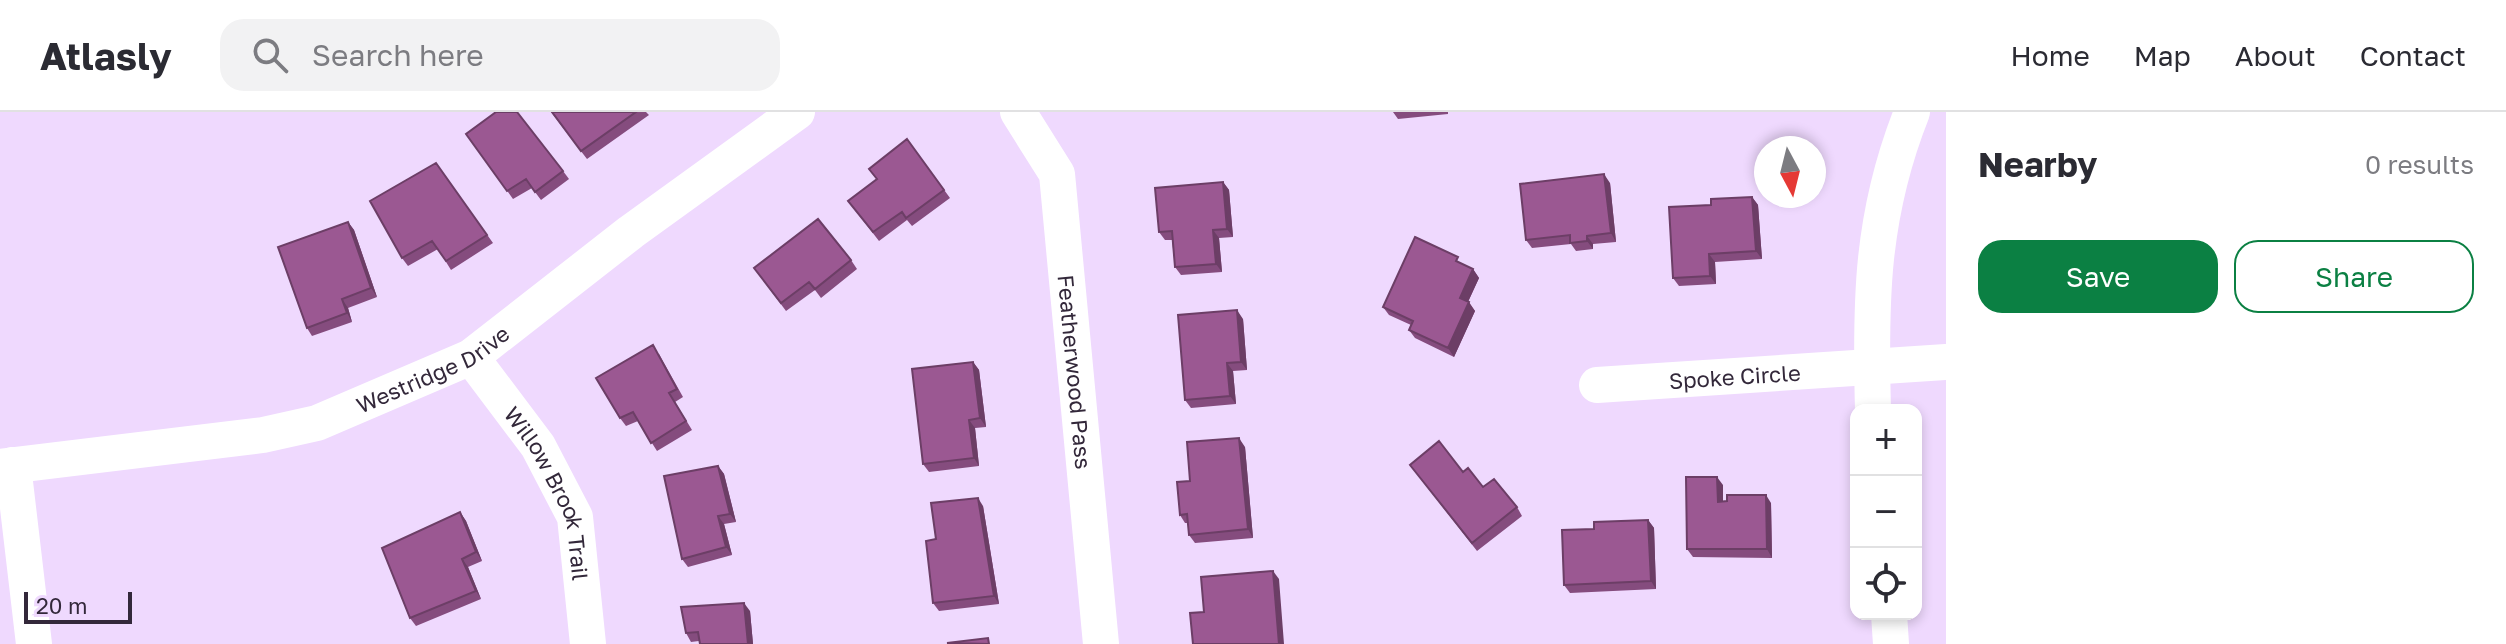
<!DOCTYPE html>
<meta charset="utf-8">
<style>
:root{--surface:#fff;--page:#f2f2f3;--text:#2b2b33;--muted:#7c7c81;--line:#e1e1e2;--accent:#0b8043}
body{margin:0;font-family:"Golos Text",sans-serif;background:var(--page);color:var(--text)}
.controls{position:absolute;right:24px;bottom:24px;display:grid;overflow:hidden;border-radius:16px;box-shadow:0 4px 12px #0003}
.controls button{width:72px;height:72px;display:grid;place-items:center;padding:0;border:0;border-bottom:2px solid var(--line);background:var(--surface);color:var(--text);font:40px sans-serif}
.compass{position:absolute;left:1754px;top:24px;width:72px;height:72px;border-radius:50%;background:var(--surface);box-shadow:0 4px 12px #0003;rotate:173deg}
.scale{position:absolute;left:24px;bottom:20px;width:108px;box-sizing:border-box;padding-left:8px;border:4px solid #33283a;border-top:0;font-size:22px;line-height:28px;white-space:nowrap;color:#33283a;-webkit-text-stroke:6px #efd9fe;paint-order:stroke}
.list{margin:0;padding:0;list-style:none}
h2{display:flex;justify-content:space-between;align-items:center;height:104px;margin:0;padding:0 32px;font-size:34px}
h2 small{font-size:26px;font-weight:400;color:var(--muted)}
.actions{display:flex;gap:16px;padding:24px 32px}
.actions a{flex:1;padding:18px 0;border:2px solid var(--accent);border-radius:24px;text-align:center;font-size:28px;color:var(--accent)}
.actions .main{background:var(--accent);color:#fff}
.icon{flex:none;width:44px;height:44px;fill:none;stroke:currentColor;stroke-width:2;stroke-linecap:round;stroke-linejoin:round}
.map{position:relative;flex:none;width:1946px;height:532px;overflow:hidden}
header{display:flex;align-items:center;gap:48px;box-sizing:border-box;height:112px;padding:0 40px;background:var(--surface);border-bottom:2px solid var(--line)}
header strong{font-size:38px}
nav{display:flex;gap:44px;margin-inline-start:auto;font-size:28px}
.search{width:560px;height:72px;background:var(--page);display:flex;align-items:center;gap:20px;box-sizing:border-box;padding:0 28px;border-radius:24px;color:var(--muted);font-size:30px}
main{display:flex}
aside{flex:1;background:var(--surface)}
.map>svg:first-child{display:block}
.lines{fill:none;stroke-linecap:round;stroke-linejoin:round}
.minor{stroke:#fff;stroke-width:36}
.wall{fill:#854c7e}
.shaded-wall{fill:#6c3e66}
.building{fill:#9b5892;stroke:#6c3e66;stroke-width:2}
.labels{text-anchor:middle;dominant-baseline:central;stroke-width:8;stroke-linejoin:round;paint-order:stroke}
.street-label{font-size:22px;fill:#33283a;stroke:#efd9fe}
</style>
<header>
<strong>Atlasly</strong>
<div class="search"><svg class="icon" aria-label="search" viewBox="0 0 24 24"><circle cx="10" cy="10" r="6"/><path d="M15 15l6 6"/></svg>Search here</div>
<nav><a>Home</a><a>Map</a><a>About</a><a>Contact</a></nav>
</header>
<main>
<div class="map">
<svg width="1946" height="532" viewBox="0 0 1946 532">
<rect width="100%" height="100%" fill="#efd9fe"/>
<g class="lines">
<!-- minor -->
<g class="minor">
<path id="s1" d="M 1018,0 L 1057,62 L 1101,532"/>
<path id="s2" d="M 471,245 L 538,334 L 575,405 L 588,532"/>
<path id="s3" d="M 1597,273 L 1946,250"/>
<path d="M 1873,298 C 1870,189 1871,103 1912,0"/>
<path d="M 13,353 L 34,532"/>
<path id="s4" d="M 0,355 L 263,323 L 317,311 L 471,245 L 631,120 L 797,0"/>
<path d="M 1889,502 L 1891,532"/>
</g>
</g>
<!-- wall -->
<path class="wall" d="M 551,0 L 646,0 L 649,3 L 587,47 Z
M 1393,0 L 1448,0 L 1448,2 L 1398,7 Z
M 466,22 L 563,59 L 569,67 L 541,88 L 532,76 L 513,87 Z
M 907,27 L 950,86 L 912,114 L 907,108 L 879,129 L 848,89 L 877,68 L 869,57 Z
M 436,51 L 493,131 L 451,158 L 438,137 L 408,154 L 402,146 Z
M 1223,70 L 1229,78 L 1233,125 L 1219,126 L 1222,160 L 1181,163 L 1175,155 L 1172,128 L 1165,128 L 1159,120 Z
M 1610,71 L 1616,130 L 1593,132 L 1593,137 L 1576,139 L 1571,132 L 1532,136 L 1526,128 Z
M 1752,85 L 1758,93 L 1762,147 L 1715,150 L 1716,172 L 1679,174 L 1673,166 L 1711,93 Z
M 348,110 L 354,118 L 377,185 L 348,196 L 352,210 L 312,224 L 307,216 Z
M 851,148 L 857,157 L 821,186 L 815,178 L 786,199 L 754,156 Z
M 1464,153 L 1473,157 L 1479,166 L 1468,190 L 1475,199 L 1454,245 L 1415,226 L 1409,218 L 1411,213 L 1389,203 L 1383,195 Z
M 1243,207 L 1247,258 L 1233,259 L 1236,292 L 1191,296 L 1185,288 Z
M 659,242 L 683,285 L 675,290 L 692,318 L 657,339 L 638,309 L 626,314 L 620,306 Z
M 973,250 L 979,258 L 986,315 L 975,316 L 979,354 L 929,360 L 923,352 Z
M 1245,335 L 1253,426 L 1195,431 L 1189,423 L 1188,411 L 1185,411 L 1180,403 L 1190,369 Z
M 1410,353 L 1463,360 L 1483,375 L 1517,395 L 1522,404 L 1477,439 Z
M 718,354 L 724,362 L 736,410 L 724,412 L 732,443 L 688,455 L 682,447 Z
M 1723,373 L 1723,389 L 1771,391 L 1772,446 L 1693,445 L 1687,437 Z
M 983,394 L 999,492 L 939,499 L 933,491 L 936,427 Z
M 460,400 L 466,409 L 482,449 L 468,455 L 481,487 L 416,514 L 410,506 Z
M 1648,408 L 1654,416 L 1656,477 L 1570,481 L 1564,473 Z
M 750,499 L 753,532 L 700,532 L 699,529 L 691,530 L 686,521 Z"/>
<!-- shaded-wall -->
<path class="shaded-wall" d="M 1604,62 L 1610,71 L 1616,130 L 1611,121 Z
M 1223,70 L 1229,78 L 1233,125 L 1227,117 Z
M 1752,85 L 1758,93 L 1762,147 L 1756,139 Z
M 348,110 L 354,118 L 377,185 L 371,176 Z
M 1213,118 L 1219,126 L 1222,160 L 1216,152 Z
M 1587,124 L 1593,132 L 1593,137 L 1587,129 Z
M 1709,142 L 1715,150 L 1716,172 L 1710,164 Z
M 1473,157 L 1479,166 L 1466,194 L 1460,186 Z
M 342,187 L 348,196 L 352,210 L 347,201 Z
M 1469,190 L 1475,199 L 1454,245 L 1448,236 Z
M 1237,198 L 1243,207 L 1247,258 L 1241,250 Z
M 973,250 L 979,258 L 986,315 L 980,306 Z
M 1227,251 L 1233,259 L 1236,292 L 1230,284 Z
M 969,308 L 975,316 L 979,354 L 974,346 Z
M 1239,326 L 1245,335 L 1253,426 L 1248,417 Z
M 718,354 L 724,362 L 736,410 L 730,402 Z
M 1717,365 L 1723,373 L 1723,398 L 1718,390 Z
M 1766,383 L 1771,391 L 1772,446 L 1767,437 Z
M 978,386 L 983,394 L 999,492 L 994,484 Z
M 460,400 L 466,409 L 482,449 L 476,440 Z
M 718,404 L 724,412 L 732,443 L 726,435 Z
M 1648,408 L 1654,416 L 1656,477 L 1651,469 Z
M 462,447 L 468,455 L 481,487 L 476,479 Z
M 1273,459 L 1279,467 L 1284,532 L 1279,532 Z
M 744,491 L 750,499 L 753,532 L 748,532 Z"/>
<!-- building -->
<path class="building" d="M 496,0 L 517,0 L 563,59 L 535,80 L 526,67 L 507,79 L 466,22 Z
M 552,0 L 636,0 L 581,39 Z
M 907,27 L 944,78 L 906,106 L 902,100 L 873,120 L 848,89 L 877,67 L 869,57 Z
M 436,51 L 487,123 L 446,149 L 432,129 L 402,146 L 370,89 Z
M 1604,62 L 1611,121 L 1587,124 L 1587,129 L 1570,131 L 1570,123 L 1526,128 L 1520,72 Z
M 1223,70 L 1227,117 L 1213,118 L 1216,152 L 1175,155 L 1172,119 L 1159,120 L 1155,76 Z
M 1752,85 L 1756,139 L 1709,142 L 1710,164 L 1673,166 L 1669,95 L 1711,93 L 1711,87 Z
M 818,107 L 851,148 L 815,177 L 809,170 L 781,191 L 754,156 Z
M 348,110 L 371,176 L 342,187 L 347,201 L 307,216 L 278,135 Z
M 1415,125 L 1458,145 L 1456,149 L 1473,157 L 1460,186 L 1469,190 L 1448,236 L 1409,218 L 1413,209 L 1383,195 Z
M 1237,198 L 1241,250 L 1227,251 L 1230,284 L 1185,288 L 1178,203 Z
M 653,233 L 677,277 L 669,281 L 686,309 L 651,331 L 633,300 L 620,306 L 596,266 Z
M 973,250 L 980,306 L 969,308 L 974,346 L 923,352 L 912,257 Z
M 1239,326 L 1248,417 L 1189,423 L 1187,402 L 1180,403 L 1177,370 L 1190,369 L 1187,330 Z
M 1439,329 L 1463,360 L 1468,356 L 1483,375 L 1494,367 L 1517,395 L 1472,431 L 1410,353 Z
M 718,354 L 730,402 L 718,404 L 726,435 L 682,447 L 664,364 Z
M 1686,365 L 1717,365 L 1718,390 L 1727,389 L 1727,383 L 1766,383 L 1767,437 L 1687,437 Z
M 978,386 L 994,484 L 933,491 L 926,429 L 936,427 L 931,391 Z
M 460,400 L 476,440 L 462,447 L 476,479 L 410,506 L 382,436 Z
M 1648,408 L 1651,469 L 1564,473 L 1562,418 L 1594,417 L 1594,410 Z
M 1273,459 L 1279,532 L 1193,532 L 1190,501 L 1204,500 L 1201,465 Z
M 744,491 L 748,532 L 700,532 L 698,520 L 686,521 L 681,495 Z
M 988,526 L 989,532 L 947,531 Z"/>
<g class="labels">
<!-- street labels -->
<g class="street-label">
<text stroke="none"><textPath href="#s4" startOffset="448">Westridge Drive</textPath></text>
<text stroke="none"><textPath href="#s1" startOffset="272">Featherwood Pass</textPath></text>
<text stroke="none"><textPath href="#s3" startOffset="138">Spoke Circle</textPath></text>
<text stroke="none"><textPath href="#s2" startOffset="160">Willow Brook Trail</textPath></text>
</g>
</g>
</svg>
<div class="controls">
<button>+</button>
<button>−</button>
<button><svg class="icon" aria-label="locate" viewBox="0 0 24 24"><circle cx="12" cy="12" r="6"/><path d="M12 2v4M12 18v4M2 12h4M18 12h4"/></svg></button>
</div>
<svg class="compass" viewBox="-18 -18 36 36"><path d="M0-13l5 13h-10z" fill="#e53935"/><path d="M0 13l5-13h-10z" fill="#7c7c81"/></svg>
<div class="scale">20 m</div>
</div>
<aside>
<h2>Nearby<small>0 results</small></h2>
<ul class="list">
</ul>
<div class="actions"><a class="main">Save</a><a>Share</a></div>
</aside>
</main>
